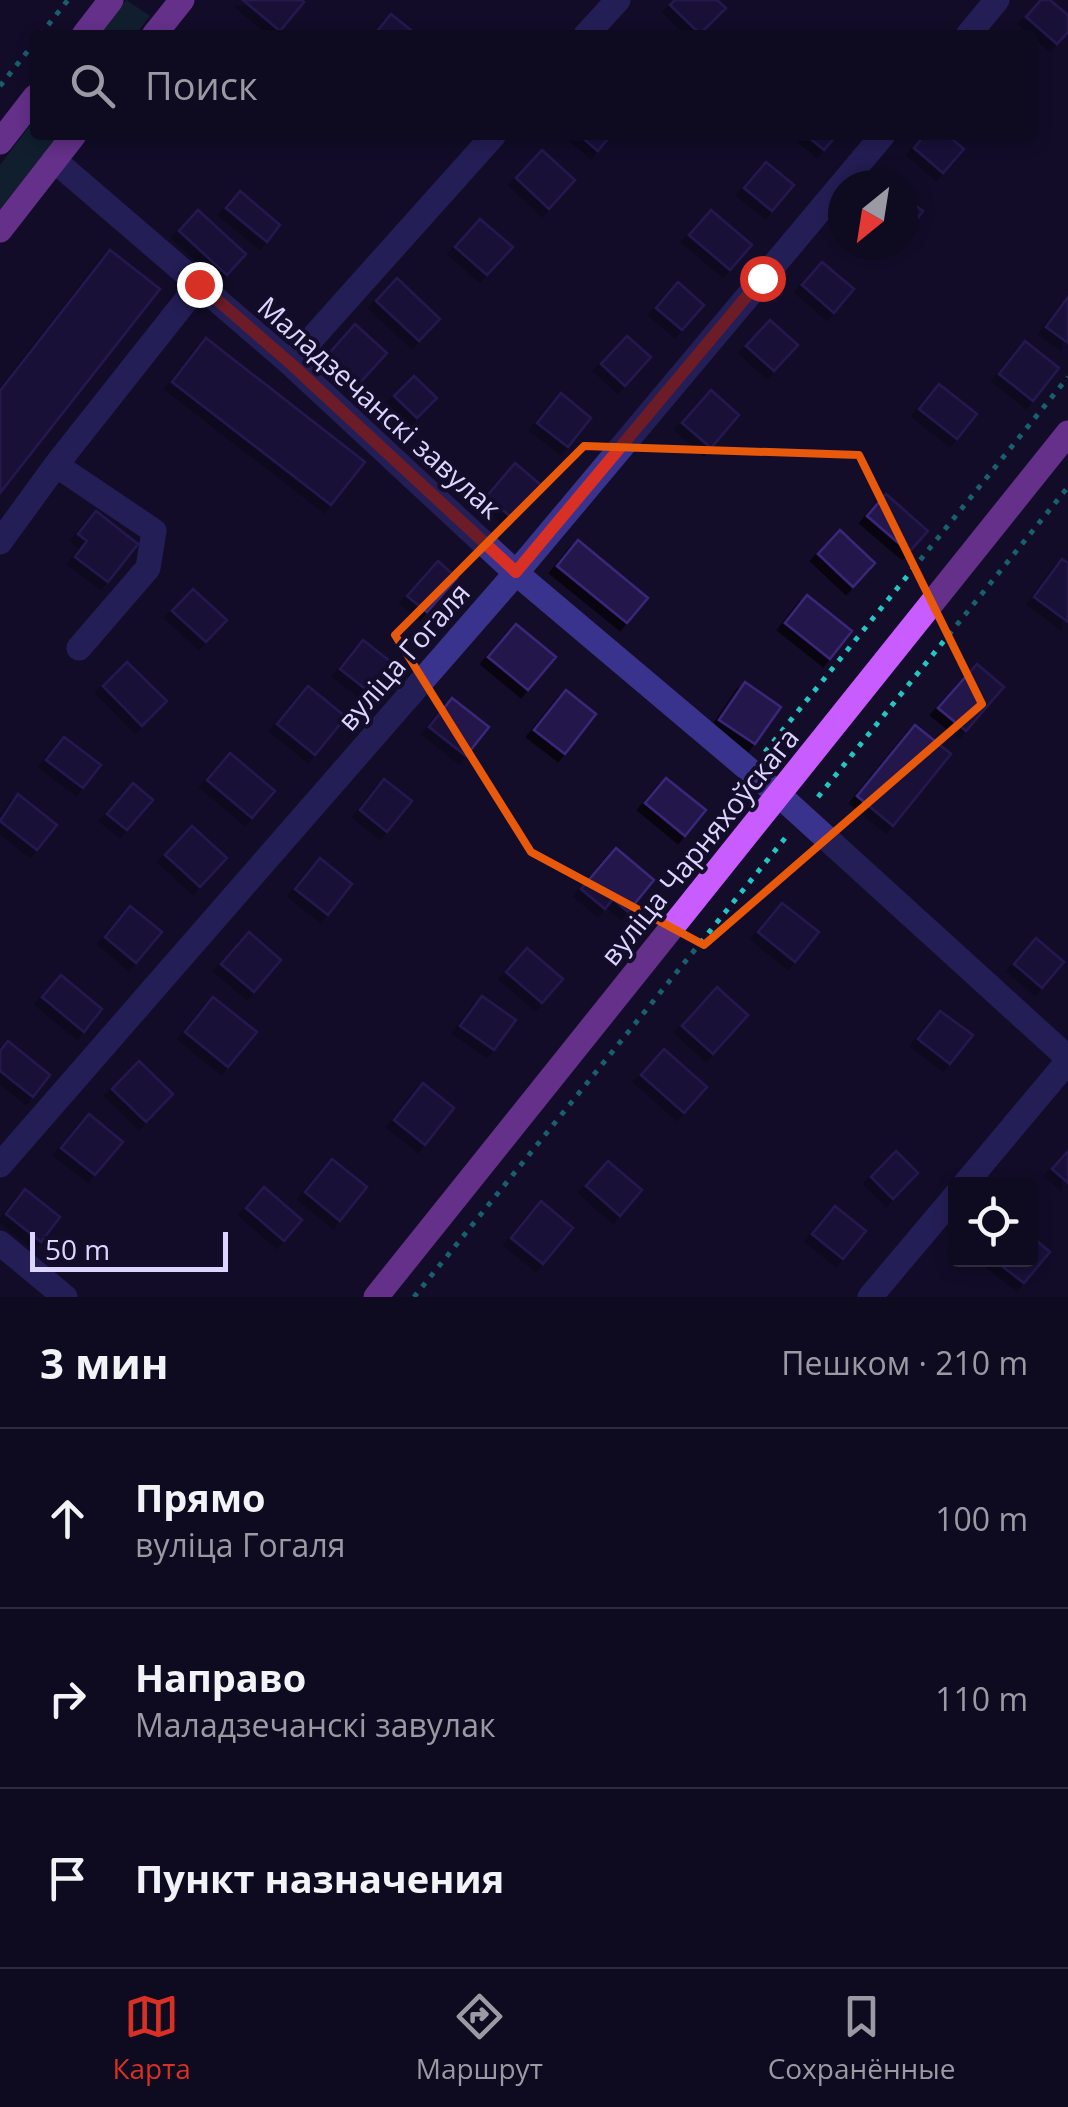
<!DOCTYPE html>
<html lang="ru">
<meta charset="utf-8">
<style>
:root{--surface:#0e0a1f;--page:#171328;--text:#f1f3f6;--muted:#9b9aa4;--line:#2e2b3d;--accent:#d93025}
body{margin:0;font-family:"Open Sans",sans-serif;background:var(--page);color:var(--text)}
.controls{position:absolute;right:30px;bottom:30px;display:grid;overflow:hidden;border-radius:10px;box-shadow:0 5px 15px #0003}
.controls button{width:90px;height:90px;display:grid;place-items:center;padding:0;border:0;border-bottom:2px solid var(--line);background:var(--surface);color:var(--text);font:50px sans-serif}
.compass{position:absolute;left:828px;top:170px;width:90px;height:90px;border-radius:50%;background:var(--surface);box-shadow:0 5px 15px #0003;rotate:210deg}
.scale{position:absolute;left:30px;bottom:25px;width:198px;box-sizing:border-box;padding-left:10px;border:5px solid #dbd5ff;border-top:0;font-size:28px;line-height:35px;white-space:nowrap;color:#dbd5ff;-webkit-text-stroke:8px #130d29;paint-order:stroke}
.stop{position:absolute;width:30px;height:30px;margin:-22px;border:8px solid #d93025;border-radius:50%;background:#fff}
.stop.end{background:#d93025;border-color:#fff;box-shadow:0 2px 10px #0008}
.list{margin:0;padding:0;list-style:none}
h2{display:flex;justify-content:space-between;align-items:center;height:130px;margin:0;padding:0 40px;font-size:42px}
h2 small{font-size:32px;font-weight:400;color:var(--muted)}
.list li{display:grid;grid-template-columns:65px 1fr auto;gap:30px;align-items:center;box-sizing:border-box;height:180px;padding:0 40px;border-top:2px solid var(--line)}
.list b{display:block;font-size:38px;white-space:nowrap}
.list p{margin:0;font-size:32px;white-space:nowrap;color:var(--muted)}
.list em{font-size:32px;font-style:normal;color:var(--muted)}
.icon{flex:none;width:55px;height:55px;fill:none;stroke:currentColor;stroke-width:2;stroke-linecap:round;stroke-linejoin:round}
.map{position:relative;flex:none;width:1068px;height:1297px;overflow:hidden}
.search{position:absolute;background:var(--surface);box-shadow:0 5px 15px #0003;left:30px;right:30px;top:30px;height:110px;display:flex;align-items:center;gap:25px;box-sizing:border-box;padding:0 35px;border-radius:10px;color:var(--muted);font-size:38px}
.sheet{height:670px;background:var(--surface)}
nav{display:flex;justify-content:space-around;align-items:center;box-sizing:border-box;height:140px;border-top:2px solid var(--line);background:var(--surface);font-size:28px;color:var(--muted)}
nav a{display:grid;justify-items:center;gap:5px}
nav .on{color:var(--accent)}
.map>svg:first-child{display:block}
.green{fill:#0f3434}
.building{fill:#24174c;stroke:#3a277a;stroke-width:2.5;filter:url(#shadow)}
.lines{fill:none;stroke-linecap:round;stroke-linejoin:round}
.path{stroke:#22c6c2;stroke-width:5;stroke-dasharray:5 8;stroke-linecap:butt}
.minor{stroke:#3a338d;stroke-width:25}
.major{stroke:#c85cff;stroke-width:25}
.route{stroke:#d93025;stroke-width:12}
.marked{fill:none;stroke:#e8590c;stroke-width:8;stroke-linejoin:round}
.labels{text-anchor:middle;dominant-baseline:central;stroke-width:8;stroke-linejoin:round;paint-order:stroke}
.street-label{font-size:28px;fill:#dbd5ff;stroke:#130d29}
</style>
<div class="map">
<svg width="1068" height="1297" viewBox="0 0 1068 1297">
<defs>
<filter id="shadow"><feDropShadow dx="-7" dy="7" stdDeviation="0" flood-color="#0009"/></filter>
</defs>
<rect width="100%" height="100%" fill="#130d29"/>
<!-- green -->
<path class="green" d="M 126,0 L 150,16 L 135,35 L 99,35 Z
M 35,119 L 35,135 L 58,135 L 0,209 L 0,165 Z"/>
<!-- building -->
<path class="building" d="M 243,0 L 302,0 L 304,2 L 280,31 Z
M 675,0 L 717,0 L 726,8 L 700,34 L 670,5 Z
M 1041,0 L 1050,0 L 1068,15 L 1068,32 L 1057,44 L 1026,17 Z
M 391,14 L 417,35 L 374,35 Z
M 579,135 L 611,135 L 598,151 Z
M 806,135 L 837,135 L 824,150 Z
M 925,135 L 947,135 L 964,149 L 943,173 L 914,148 Z
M 542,150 L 575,180 L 549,209 L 516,178 Z
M 766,162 L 794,185 L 772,211 L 744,188 Z
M 240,191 L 280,225 L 267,242 L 226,208 Z
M 903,196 L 923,211 L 903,237 Z
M 198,210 L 246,254 L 227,275 L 179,231 Z
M 711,210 L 752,245 L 730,270 L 689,235 Z
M 480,219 L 513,247 L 487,275 L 455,247 Z
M 110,250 L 160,289 L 0,493 L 0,391 Z
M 822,262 L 854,289 L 834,313 L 802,285 Z
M 397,278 L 440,319 L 419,341 L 376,301 Z
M 678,282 L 704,305 L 682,330 L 656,308 Z
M 1068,297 L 1068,343 L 1046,327 Z
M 770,320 L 798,345 L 774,371 L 746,346 Z
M 355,324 L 387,353 L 358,385 L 326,357 Z
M 627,336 L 651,357 L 625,386 L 601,364 Z
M 206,338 L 365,462 L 331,505 L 172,382 Z
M 1025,341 L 1059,368 L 1033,401 L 999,374 Z
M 414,376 L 437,398 L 417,418 L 394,396 Z
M 939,384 L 977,414 L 957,439 L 919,409 Z
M 711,390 L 739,415 L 711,448 L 682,423 Z
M 561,393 L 591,418 L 568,447 L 537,423 Z
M 515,463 L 542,486 L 513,519 L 487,496 Z
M 886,494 L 928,531 L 909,552 L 867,516 Z
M 96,511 L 138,544 L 108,582 L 75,557 L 87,541 L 78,534 Z
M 840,530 L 875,563 L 853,587 L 818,554 Z
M 578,540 L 648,598 L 627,623 L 557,566 Z
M 1062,559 L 1068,563 L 1068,622 L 1034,597 Z
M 438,561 L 457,578 L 427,612 L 407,596 Z
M 193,589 L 227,620 L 206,642 L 172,611 Z
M 807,595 L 852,631 L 830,659 L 785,623 Z
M 516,624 L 556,657 L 528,690 L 488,657 Z
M 363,640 L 391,662 L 368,691 L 340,669 Z
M 127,662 L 167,701 L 142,726 L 103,686 Z
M 977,664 L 1004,687 L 966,731 L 938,708 Z
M 745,682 L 781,707 L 755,744 L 719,720 Z
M 308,686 L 346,717 L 315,755 L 277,724 Z
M 566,690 L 596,714 L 565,754 L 534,730 Z
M 452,698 L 489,727 L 466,756 L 429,727 Z
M 915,725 L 951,754 L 893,826 L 857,796 Z
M 64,737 L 101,765 L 83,788 L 46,760 Z
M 230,753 L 275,791 L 252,818 L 207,780 Z
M 666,778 L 706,810 L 685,836 L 645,803 Z
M 384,779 L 412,801 L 387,832 L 360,810 Z
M 133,783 L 153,800 L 127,830 L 107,814 Z
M 18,794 L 57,825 L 37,850 L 0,821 Z
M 192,826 L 227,858 L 200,887 L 165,855 Z
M 616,848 L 654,880 L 628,912 L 613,899 L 605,909 L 581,889 Z
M 320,858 L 352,884 L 328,915 L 295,889 Z
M 782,903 L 819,932 L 795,962 L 758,932 Z
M 130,906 L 162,932 L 136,963 L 105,937 Z
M 249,932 L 281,960 L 254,992 L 221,964 Z
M 1036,938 L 1064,962 L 1042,988 L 1014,964 Z
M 527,948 L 563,979 L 542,1003 L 506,972 Z
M 61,975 L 102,1009 L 84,1032 L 42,997 Z
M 717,987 L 748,1015 L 713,1054 L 682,1026 Z
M 482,996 L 516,1020 L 494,1050 L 460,1026 Z
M 213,997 L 257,1032 L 228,1067 L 185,1032 Z
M 940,1011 L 973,1035 L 950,1064 L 918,1039 Z
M 8,1041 L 50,1075 L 33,1097 L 0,1071 L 0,1051 Z
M 664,1049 L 707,1087 L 684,1113 L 641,1075 Z
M 139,1061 L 173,1094 L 146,1122 L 112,1089 Z
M 423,1083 L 454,1108 L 425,1145 L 394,1120 Z
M 89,1114 L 123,1142 L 95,1175 L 61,1148 Z
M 896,1151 L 918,1173 L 893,1199 L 871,1177 Z
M 1068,1151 L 1068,1183 L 1052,1169 Z
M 332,1159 L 367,1187 L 340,1221 L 305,1192 Z
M 608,1161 L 642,1190 L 620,1216 L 586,1186 Z
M 264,1187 L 302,1220 L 284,1241 L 246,1208 Z
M 25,1189 L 60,1217 L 41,1242 L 6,1214 Z
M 541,1201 L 573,1228 L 543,1264 L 511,1238 Z
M 835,1206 L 866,1231 L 843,1259 L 812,1234 Z
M 1030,1235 L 1050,1252 L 1024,1283 L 994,1260 L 1030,1260 Z"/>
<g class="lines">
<!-- path -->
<path class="path" d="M 40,35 L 68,0
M 0,86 L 35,42
M 765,752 L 1068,377
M 818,797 L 1068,487
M 414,1297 L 786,837"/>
<!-- minor -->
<path class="minor" d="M 586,35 L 618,0
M 968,35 L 997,0
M 54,160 L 290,363 L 516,573 L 779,795 L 1068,1058
M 290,363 L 494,135
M 56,465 L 154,531 L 148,568 L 79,648
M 0,542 L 56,465 L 199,284
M 0,1165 L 516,573 L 883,135
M 965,1184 L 1068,1061
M 0,1243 L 65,1297
M 870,1297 L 956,1195"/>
<!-- major -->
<path class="major" d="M 84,35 L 111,0
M 154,35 L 182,0
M 0,142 L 35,97
M 0,230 L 74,135
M 376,1297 L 1068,433"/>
</g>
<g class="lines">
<!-- route -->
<path class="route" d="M 199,284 L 290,363 L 516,572 L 762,278"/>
</g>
<!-- marked area -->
<path d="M0 0H1068V1297H0ZM 584,446 L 859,455 L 982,704 L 704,945 L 531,852 L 395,635 Z" fill="#130d29" fill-opacity=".55" fill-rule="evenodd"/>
<path class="marked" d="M 584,446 L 859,455 L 982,704 L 704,945 L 531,852 L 395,635 Z"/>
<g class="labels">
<!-- street labels -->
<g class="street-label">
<text transform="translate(380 407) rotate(42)">Маладзечанскі завулак</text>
<text transform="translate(403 656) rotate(-49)">вуліца Гогаля</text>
<text transform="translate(699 846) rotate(-51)">вуліца Чарняхоўскага</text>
</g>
</g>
</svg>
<div class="controls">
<button><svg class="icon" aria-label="locate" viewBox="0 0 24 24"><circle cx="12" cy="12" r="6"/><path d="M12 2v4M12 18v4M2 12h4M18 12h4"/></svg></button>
</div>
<svg class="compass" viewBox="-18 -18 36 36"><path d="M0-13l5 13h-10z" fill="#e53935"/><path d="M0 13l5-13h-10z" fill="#9b9aa4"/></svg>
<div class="scale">50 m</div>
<div class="stop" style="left:762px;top:278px"></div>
<div class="stop end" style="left:199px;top:284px"></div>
<div class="search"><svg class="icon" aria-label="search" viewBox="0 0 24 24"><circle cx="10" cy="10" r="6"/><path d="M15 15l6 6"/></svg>Поиск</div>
</div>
<section class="sheet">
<h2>3 мин<small>Пешком · 210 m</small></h2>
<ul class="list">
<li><svg class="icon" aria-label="ahead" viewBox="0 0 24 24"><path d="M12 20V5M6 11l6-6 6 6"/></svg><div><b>Прямо</b><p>вуліца Гогаля</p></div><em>100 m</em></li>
<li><svg class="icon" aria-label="right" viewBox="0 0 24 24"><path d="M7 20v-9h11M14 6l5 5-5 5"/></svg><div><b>Направо</b><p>Маладзечанскі завулак</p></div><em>110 m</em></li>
<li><svg class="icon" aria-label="arrive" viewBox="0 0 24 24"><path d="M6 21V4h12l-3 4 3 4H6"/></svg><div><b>Пункт назначения</b></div></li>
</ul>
</section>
<nav>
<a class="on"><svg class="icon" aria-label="map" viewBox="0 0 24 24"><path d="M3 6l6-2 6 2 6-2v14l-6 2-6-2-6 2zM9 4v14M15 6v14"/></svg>Карта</a>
<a><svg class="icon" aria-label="directions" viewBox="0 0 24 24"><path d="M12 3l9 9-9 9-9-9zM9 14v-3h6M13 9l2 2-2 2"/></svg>Маршрут</a>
<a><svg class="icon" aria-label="saved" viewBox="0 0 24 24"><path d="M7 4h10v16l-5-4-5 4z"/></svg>Сохранённые</a>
</nav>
